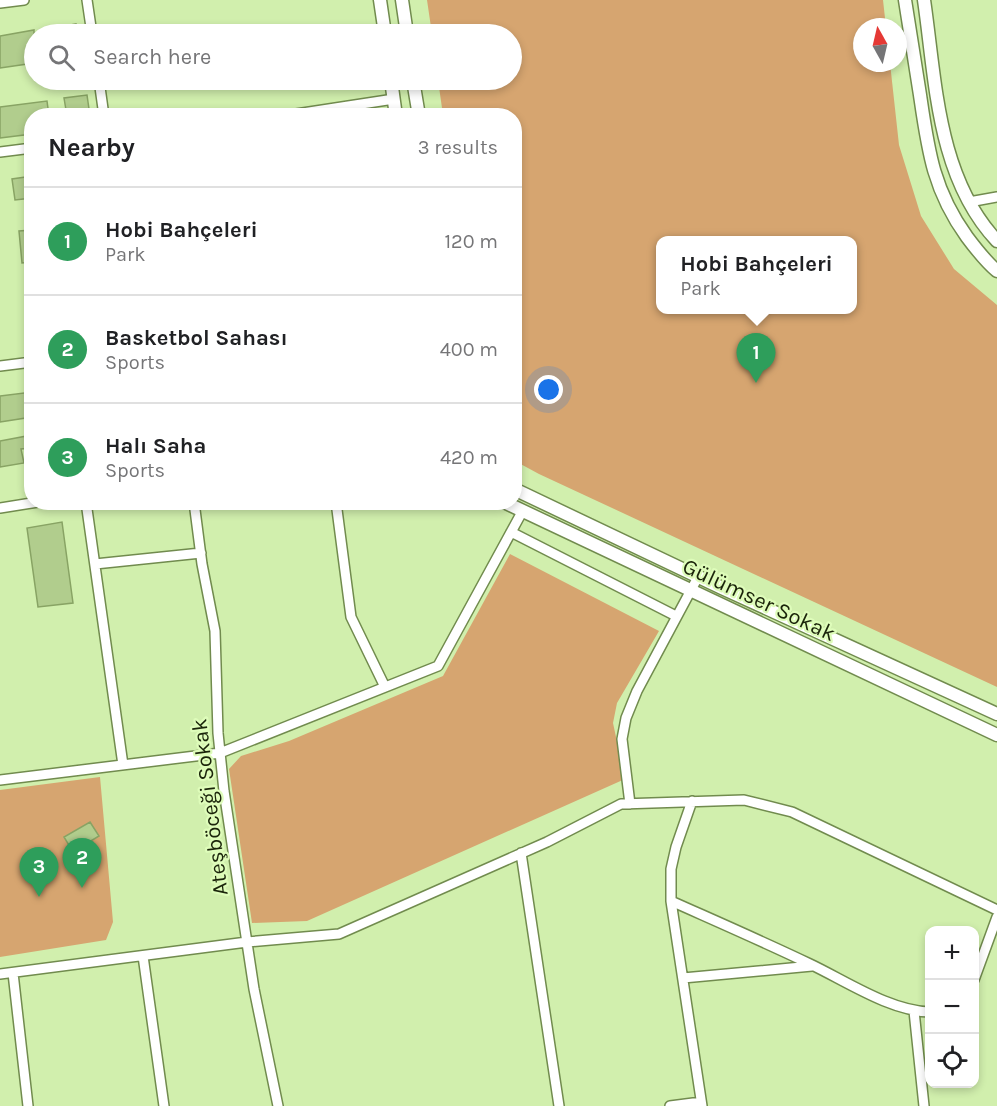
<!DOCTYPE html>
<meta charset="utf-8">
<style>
:root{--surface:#fff;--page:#f2f2f2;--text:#202124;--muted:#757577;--line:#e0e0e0;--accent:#b45309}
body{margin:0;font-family:Karla,sans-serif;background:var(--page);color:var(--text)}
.controls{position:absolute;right:18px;bottom:18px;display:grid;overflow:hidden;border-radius:12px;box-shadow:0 3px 9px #0003}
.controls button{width:54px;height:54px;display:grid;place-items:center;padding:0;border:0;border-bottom:2px solid var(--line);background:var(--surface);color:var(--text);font:30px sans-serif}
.compass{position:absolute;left:853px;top:18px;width:54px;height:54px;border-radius:50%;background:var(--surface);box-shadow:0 3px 9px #0003;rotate:352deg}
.you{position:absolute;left:549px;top:390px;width:21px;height:21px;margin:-15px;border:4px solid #fff;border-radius:50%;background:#1a73e8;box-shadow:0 0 0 9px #1a73e833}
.badge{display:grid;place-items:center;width:39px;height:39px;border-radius:50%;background:var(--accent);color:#fff;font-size:20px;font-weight:700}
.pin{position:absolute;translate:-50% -50px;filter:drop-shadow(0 2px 3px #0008)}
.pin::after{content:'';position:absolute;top:32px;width:21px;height:18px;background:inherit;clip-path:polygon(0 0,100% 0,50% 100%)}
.popup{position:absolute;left:656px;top:236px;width:201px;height:78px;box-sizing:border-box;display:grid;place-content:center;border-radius:12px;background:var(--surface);filter:drop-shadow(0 2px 4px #0005);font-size:20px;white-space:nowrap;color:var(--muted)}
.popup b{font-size:22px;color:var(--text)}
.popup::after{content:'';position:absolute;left:50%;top:100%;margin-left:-12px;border:12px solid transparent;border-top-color:var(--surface)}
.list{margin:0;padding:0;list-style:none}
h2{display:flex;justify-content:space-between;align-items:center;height:78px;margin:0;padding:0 24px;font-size:26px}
h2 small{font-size:20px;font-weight:400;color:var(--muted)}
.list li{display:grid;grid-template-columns:39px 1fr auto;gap:18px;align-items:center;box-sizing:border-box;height:108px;padding:0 24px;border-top:2px solid var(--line)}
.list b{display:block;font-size:22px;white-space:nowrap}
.list p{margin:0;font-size:20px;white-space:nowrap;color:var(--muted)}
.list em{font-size:20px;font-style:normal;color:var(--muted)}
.icon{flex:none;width:33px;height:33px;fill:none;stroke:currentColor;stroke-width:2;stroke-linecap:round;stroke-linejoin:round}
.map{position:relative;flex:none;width:997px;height:1106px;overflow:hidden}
.search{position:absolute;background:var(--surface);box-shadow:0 3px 9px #0003;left:24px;top:24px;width:498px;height:66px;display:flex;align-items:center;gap:15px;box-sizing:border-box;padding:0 21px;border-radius:33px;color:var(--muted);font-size:22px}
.panel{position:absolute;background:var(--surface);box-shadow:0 3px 9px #0003;left:24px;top:108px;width:498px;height:402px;border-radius:24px}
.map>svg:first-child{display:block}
.green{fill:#d6a570;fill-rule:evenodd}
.building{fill:#b1cd8d;stroke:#88a364;stroke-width:1.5}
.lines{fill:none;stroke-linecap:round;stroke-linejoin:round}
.street-casing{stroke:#718b4e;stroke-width:12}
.secondary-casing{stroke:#718b4e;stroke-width:15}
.street{stroke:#fff;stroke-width:9}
.secondary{stroke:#fff;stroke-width:12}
.labels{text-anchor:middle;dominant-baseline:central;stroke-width:4.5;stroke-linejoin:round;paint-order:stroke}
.street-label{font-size:22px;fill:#1a240a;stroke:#defcba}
</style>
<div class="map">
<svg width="997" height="1106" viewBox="0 0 997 1106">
<rect width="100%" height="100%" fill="#d1efad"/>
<!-- green -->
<path class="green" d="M 427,0 L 883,0 L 886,27 L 862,27 L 862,63 L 890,63 L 899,145 L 921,216 L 954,269 L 997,305 L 997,687 L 539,474 L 515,461 L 514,116 L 443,115 L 438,80 L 512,80 L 512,34 L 432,34 ZM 660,240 L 852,240 L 852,310 L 660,310 Z
M 510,554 L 659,631 L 617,703 L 613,723 L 625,779 L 307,921 L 252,923 L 229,769 L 241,756 L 289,741 L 443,676 Z
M 100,777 L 113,922 L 106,940 L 0,957 L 0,790 Z"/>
<!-- building -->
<path class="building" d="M 76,24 L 78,34 L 46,34 L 45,30 Z
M 34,30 L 34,63 L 0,68 L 0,36 Z
M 87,95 L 90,116 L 67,116 L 64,98 Z
M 47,101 L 49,116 L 32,116 L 32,134 L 0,138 L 0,107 Z
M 32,176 L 32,198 L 15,200 L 12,179 Z
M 32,230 L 32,262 L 22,263 L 19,231 Z
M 32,392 L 32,417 L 0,422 L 0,396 Z
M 32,435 L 32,448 L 21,449 L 24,463 L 0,467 L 0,441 Z
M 62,522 L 73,603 L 38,607 L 27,528 Z
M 90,822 L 99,836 L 73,852 L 64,837 Z"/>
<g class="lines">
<!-- street casing -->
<g class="street-casing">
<path id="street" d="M 87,0 L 92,34
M 0,3 L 24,0
M 99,80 L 104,116
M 283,116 L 394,99
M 0,152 L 32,148
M 969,202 L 997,197
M 0,366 L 32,362
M 86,502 L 123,765
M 194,502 L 202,564 L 215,631 L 218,733 L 224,791 L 254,989 L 278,1106
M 336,502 L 351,617 L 385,687
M 0,508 L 38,502
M 511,532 L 676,616
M 95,564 L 201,553
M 0,780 L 220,753 L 438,666 L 522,512
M 692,801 L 676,847 L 671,869 L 671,901 L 702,1106
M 630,804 L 622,739 L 626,718 L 637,691 L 698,577
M 521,853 L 559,1106
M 671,901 C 718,922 764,942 810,964 C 846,981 890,1011 930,1012
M 143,956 L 164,1106
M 13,973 L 28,1106
M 0,974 L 247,942 L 339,934 L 547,842 L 621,804 L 744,800 L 792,812 L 997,910
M 683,978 L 812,966
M 974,980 L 997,917
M 914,1011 L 924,1106
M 670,1106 L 701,1102"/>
</g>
<!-- secondary casing -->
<g class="secondary-casing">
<path id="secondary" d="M 380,0 L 385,34
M 402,0 L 407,34
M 905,0 C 910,32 915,63 920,95 C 928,150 933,190 967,237 C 976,249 985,261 997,271
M 924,0 C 936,82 937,177 997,241
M 391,80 L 396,116
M 413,80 L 419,116
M 514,489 L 722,588 L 997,714
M 504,502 L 997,735"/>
</g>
<!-- street -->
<use href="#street" class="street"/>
<!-- secondary -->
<use href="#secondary" class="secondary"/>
</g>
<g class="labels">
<!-- street labels -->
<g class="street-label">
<text transform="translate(759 600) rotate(25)">Gülümser Sokak</text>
<text transform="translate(210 807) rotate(-97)">Ateşböceği Sokak</text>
</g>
</g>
</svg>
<div class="controls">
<button>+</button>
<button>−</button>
<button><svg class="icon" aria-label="locate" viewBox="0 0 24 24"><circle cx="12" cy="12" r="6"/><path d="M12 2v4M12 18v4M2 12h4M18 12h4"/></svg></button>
</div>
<svg class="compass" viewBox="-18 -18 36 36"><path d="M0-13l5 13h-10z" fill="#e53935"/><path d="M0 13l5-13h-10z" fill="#757577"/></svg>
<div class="you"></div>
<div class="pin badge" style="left:756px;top:383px;background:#2e9e5b">1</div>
<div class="popup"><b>Hobi Bahçeleri</b>Park</div>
<div class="pin badge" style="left:82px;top:888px;background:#2e9e5b">2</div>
<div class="pin badge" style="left:39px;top:897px;background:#2e9e5b">3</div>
<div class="search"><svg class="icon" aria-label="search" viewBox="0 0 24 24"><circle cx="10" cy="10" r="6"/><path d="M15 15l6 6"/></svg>Search here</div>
<section class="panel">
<h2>Nearby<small>3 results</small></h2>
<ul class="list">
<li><span class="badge" style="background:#2e9e5b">1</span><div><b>Hobi Bahçeleri</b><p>Park</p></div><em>120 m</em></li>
<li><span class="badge" style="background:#2e9e5b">2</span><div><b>Basketbol Sahası</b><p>Sports</p></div><em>400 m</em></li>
<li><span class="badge" style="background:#2e9e5b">3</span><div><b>Halı Saha</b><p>Sports</p></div><em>420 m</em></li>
</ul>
</section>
</div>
